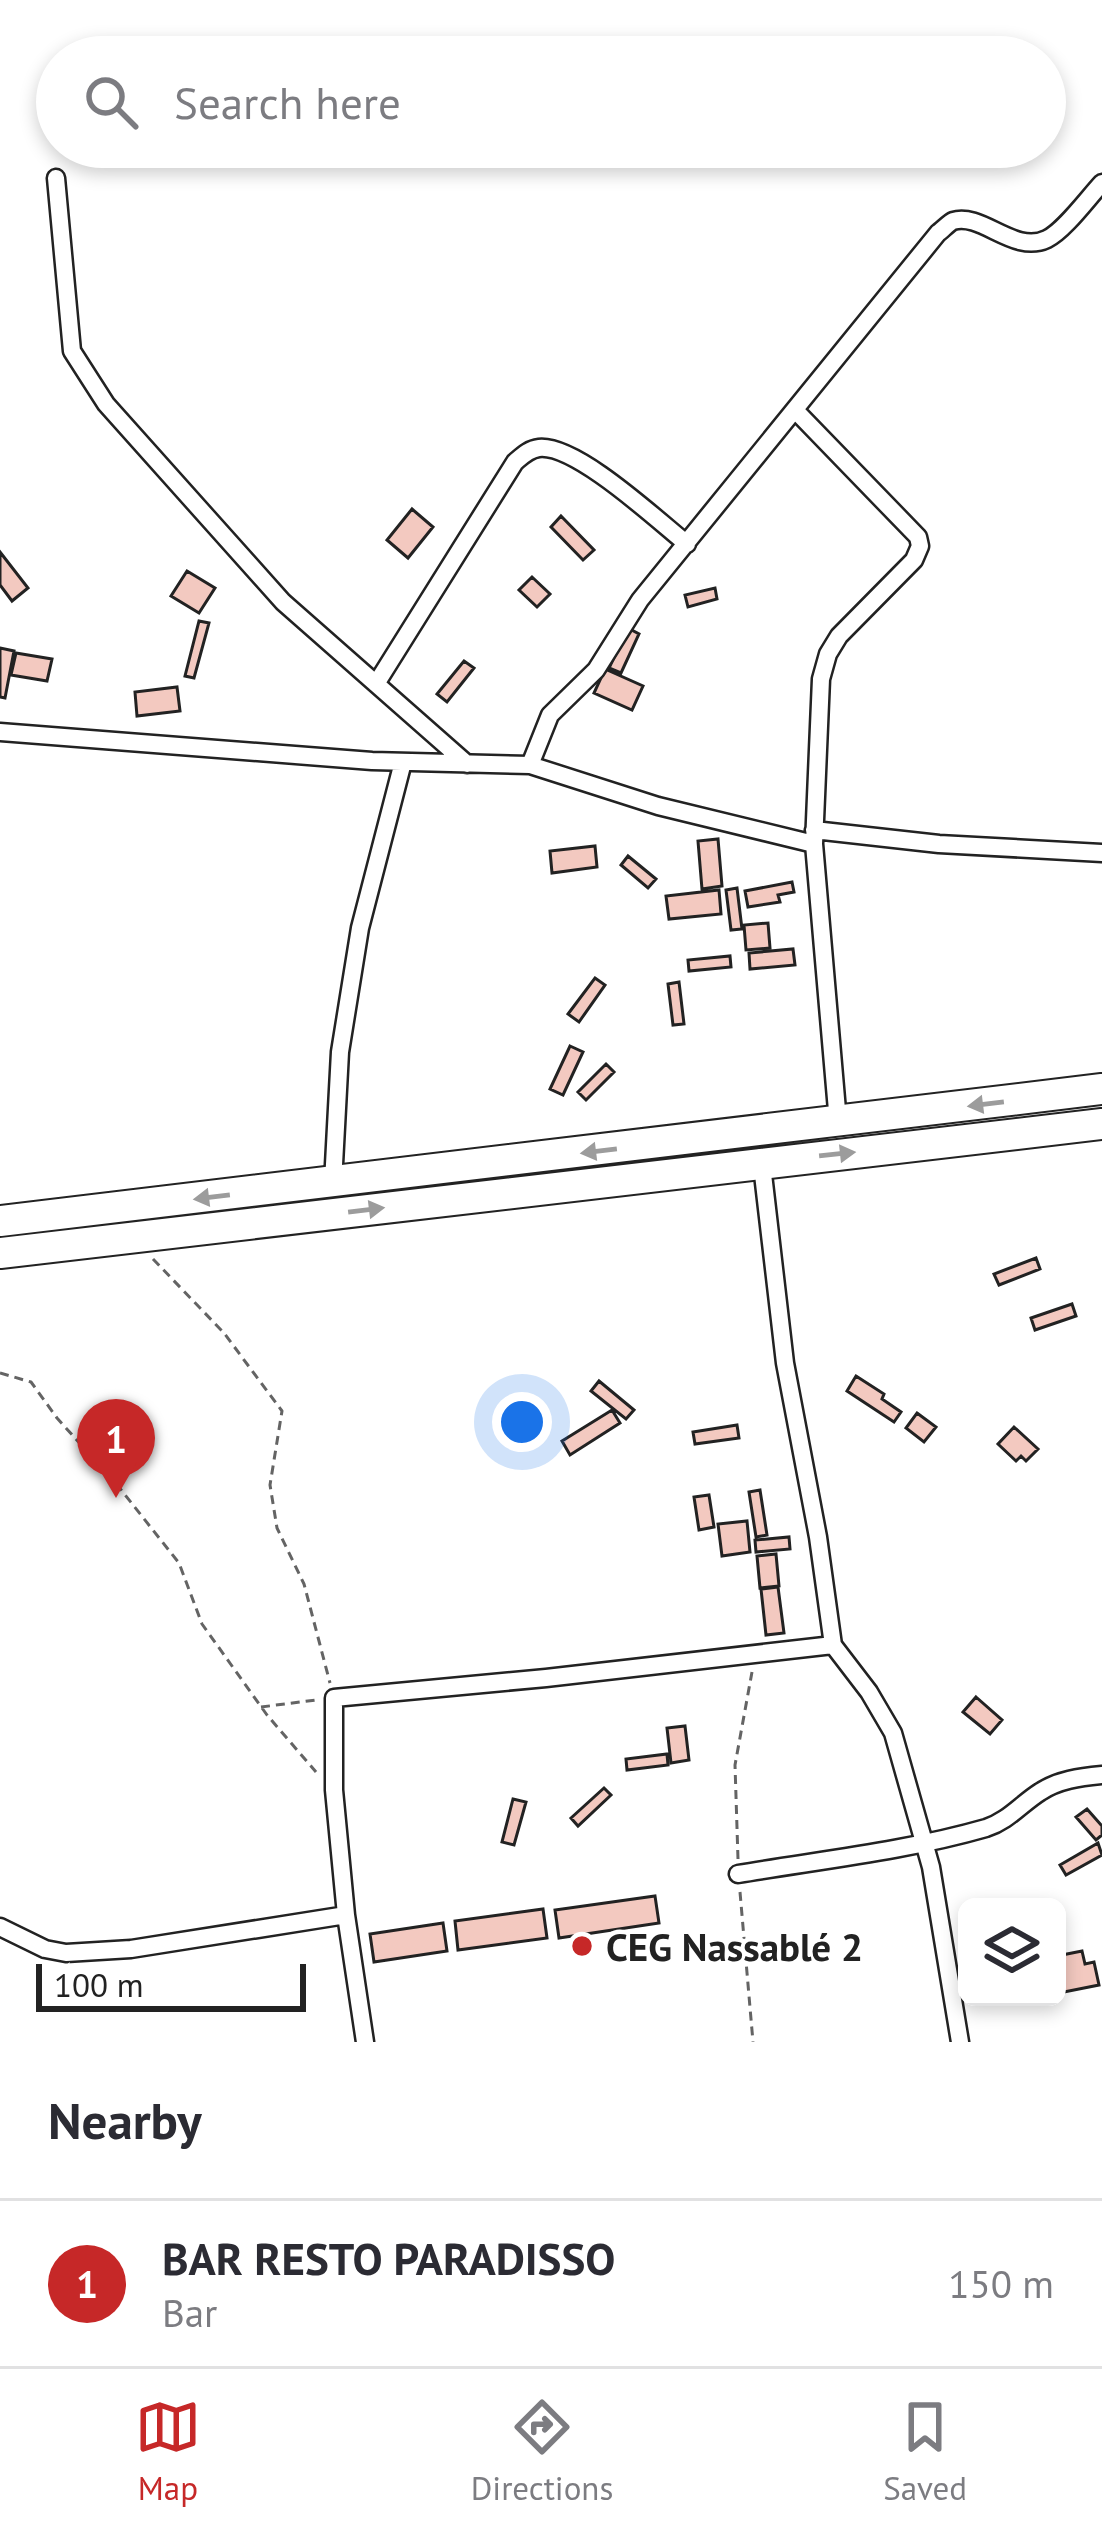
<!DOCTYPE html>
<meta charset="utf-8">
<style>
:root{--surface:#fff;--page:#f2f2f3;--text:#2b2b33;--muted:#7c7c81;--line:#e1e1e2;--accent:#c62828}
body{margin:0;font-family:"PT Sans",sans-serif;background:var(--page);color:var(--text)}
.controls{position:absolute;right:36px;bottom:36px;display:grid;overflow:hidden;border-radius:18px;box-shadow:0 6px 18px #0003}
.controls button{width:108px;height:108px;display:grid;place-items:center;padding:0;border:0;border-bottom:3px solid var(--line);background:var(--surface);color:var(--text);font:60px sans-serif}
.scale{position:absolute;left:36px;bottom:30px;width:270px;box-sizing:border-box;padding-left:12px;border:6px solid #222;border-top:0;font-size:33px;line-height:42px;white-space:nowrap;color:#222;-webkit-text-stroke:9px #fff;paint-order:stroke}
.you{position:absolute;left:522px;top:1422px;width:42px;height:42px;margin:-30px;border:9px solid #fff;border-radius:50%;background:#1a73e8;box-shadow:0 0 0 18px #1a73e833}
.badge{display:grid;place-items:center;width:78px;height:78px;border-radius:50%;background:var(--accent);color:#fff;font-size:39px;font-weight:700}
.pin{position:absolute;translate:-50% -99px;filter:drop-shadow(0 3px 6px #0008)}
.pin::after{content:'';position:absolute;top:63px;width:42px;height:36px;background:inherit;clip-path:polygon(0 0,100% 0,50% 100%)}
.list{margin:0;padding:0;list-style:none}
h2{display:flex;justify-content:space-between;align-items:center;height:156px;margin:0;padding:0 48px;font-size:51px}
h2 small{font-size:39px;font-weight:400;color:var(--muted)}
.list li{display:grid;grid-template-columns:78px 1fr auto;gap:36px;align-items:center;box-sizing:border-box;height:168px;padding:0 48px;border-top:3px solid var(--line)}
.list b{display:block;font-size:45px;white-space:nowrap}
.list p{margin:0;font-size:39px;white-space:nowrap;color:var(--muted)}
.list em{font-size:39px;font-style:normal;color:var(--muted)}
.icon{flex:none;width:66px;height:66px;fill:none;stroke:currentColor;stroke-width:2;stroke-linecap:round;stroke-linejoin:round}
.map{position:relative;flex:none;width:1102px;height:2042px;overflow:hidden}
.search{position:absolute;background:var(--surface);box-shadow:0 6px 18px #0003;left:36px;right:36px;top:36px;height:132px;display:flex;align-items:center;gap:30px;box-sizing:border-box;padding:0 42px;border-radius:66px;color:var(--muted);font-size:45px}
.sheet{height:324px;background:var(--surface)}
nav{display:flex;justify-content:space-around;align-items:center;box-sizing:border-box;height:168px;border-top:3px solid var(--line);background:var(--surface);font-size:33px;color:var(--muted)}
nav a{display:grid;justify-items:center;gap:6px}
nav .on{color:var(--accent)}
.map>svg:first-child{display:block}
.building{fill:#f3c9c0;stroke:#222;stroke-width:3}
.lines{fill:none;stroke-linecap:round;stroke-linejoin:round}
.street-casing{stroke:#222;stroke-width:21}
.highway-casing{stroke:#222;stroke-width:34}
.path{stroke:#646464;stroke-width:3;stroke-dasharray:9 6;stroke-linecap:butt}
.street{stroke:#fff;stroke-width:16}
.highway{stroke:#fff;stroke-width:30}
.oneway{fill:#9c9c9c}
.poi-dot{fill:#c62828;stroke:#fff;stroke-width:4.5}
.labels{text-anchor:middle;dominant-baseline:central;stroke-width:9;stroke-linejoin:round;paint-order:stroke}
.poi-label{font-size:39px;font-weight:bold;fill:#222;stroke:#fff;text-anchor:start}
</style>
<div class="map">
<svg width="1102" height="2042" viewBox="0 0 1102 2042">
<rect width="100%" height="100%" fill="#fff"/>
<!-- building -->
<path class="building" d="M 412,509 L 433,527 L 408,558 L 387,540 Z
M 561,516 L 594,550 L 583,560 L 551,527 Z
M 0,552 L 28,588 L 12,601 L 0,585 Z
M 187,571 L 215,588 L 199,613 L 171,596 Z
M 532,577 L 550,594 L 537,607 L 519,590 Z
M 715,588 L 717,599 L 688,607 L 685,595 Z
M 199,621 L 209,623 L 194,678 L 185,676 Z
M 628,628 L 639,634 L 621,673 L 609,668 Z
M 0,648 L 14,651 L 5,698 L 0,697 Z
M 16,653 L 52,659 L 47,681 L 11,675 Z
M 464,661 L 474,668 L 447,702 L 437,694 Z
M 605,669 L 643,686 L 632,710 L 594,693 Z
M 177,687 L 180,711 L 137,716 L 135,692 Z
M 718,839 L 722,886 L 702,889 L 698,841 Z
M 595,846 L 597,867 L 552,873 L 550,851 Z
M 628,856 L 656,879 L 648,888 L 621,865 Z
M 792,882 L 794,892 L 778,895 L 780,902 L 748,907 L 745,891 Z
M 737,888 L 742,929 L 731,930 L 726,890 Z
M 719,890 L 721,914 L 669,919 L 666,896 Z
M 768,923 L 770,948 L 746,950 L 744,925 Z
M 793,949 L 795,965 L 750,969 L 749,953 Z
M 730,956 L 731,967 L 689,971 L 688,960 Z
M 595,978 L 605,985 L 579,1022 L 568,1014 Z
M 679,982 L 684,1024 L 673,1025 L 668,984 Z
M 570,1046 L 583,1052 L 563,1095 L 550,1089 Z
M 606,1064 L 614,1072 L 586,1100 L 578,1092 Z
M 1036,1258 L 1040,1269 L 999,1285 L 994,1274 Z
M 1072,1304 L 1076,1316 L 1035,1330 L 1031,1318 Z
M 856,1376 L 884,1394 L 882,1399 L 901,1412 L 894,1422 L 847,1391 Z
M 599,1381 L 634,1410 L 626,1419 L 591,1391 Z
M 612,1410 L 620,1423 L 570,1455 L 562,1441 Z
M 917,1413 L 936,1427 L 924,1442 L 906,1428 Z
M 737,1425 L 739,1438 L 695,1444 L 693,1432 Z
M 1014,1427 L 1038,1449 L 1026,1461 L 1021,1456 L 1016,1461 L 998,1444 Z
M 760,1490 L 767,1535 L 756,1537 L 749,1492 Z
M 709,1495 L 714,1527 L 699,1530 L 694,1497 Z
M 747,1521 L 750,1552 L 722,1556 L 718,1524 Z
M 789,1537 L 790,1549 L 756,1552 L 755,1540 Z
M 776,1554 L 779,1586 L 760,1588 L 757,1556 Z
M 778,1587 L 784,1633 L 766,1635 L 761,1589 Z
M 976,1697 L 1002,1720 L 990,1734 L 963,1712 Z
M 685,1726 L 689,1760 L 671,1763 L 667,1728 Z
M 667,1754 L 668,1765 L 627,1770 L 626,1759 Z
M 604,1788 L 611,1795 L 578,1826 L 571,1818 Z
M 513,1799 L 526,1802 L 514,1845 L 502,1842 Z
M 1087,1809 L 1102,1826 L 1102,1835 L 1096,1840 L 1076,1817 Z
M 1098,1843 L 1102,1855 L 1066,1875 L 1060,1865 Z
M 655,1896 L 659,1923 L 559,1938 L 555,1910 Z
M 543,1909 L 547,1938 L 458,1950 L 455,1921 Z
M 443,1923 L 447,1951 L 374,1962 L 370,1934 Z
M 1082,1951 L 1085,1964 L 1094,1962 L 1099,1985 L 1059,1993 L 1057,1978 L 1062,1977 L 1057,1956 Z"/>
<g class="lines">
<!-- street casing -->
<g class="street-casing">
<path id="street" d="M 56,178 L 72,351 L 106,404 L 283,602 L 467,764
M 795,410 L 918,537 L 920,546 L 914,560 L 839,636 L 828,654 L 821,679 L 814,844
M 376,684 L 515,462 C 522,456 529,449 539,448 C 576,444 657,520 687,544
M 0,732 L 372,761 L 530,765 L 658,806 L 814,844 L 838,1122
M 530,765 L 550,715 L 596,670 L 640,600 L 938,233 C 941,231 950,222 953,221 C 982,212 1014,255 1047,239 C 1064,231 1088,198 1102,183
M 814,830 L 939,844 L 1102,853
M 761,1157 L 785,1363 L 818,1537 L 833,1645 L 869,1692 L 893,1733 L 931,1867 L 960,2042
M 333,1183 L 340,1052 L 360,928 L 403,762
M 738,1874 C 821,1860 906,1851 986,1828 C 1008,1821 1021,1804 1040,1792 C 1058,1780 1080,1777 1102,1775
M 0,1927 L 45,1949 L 66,1953 L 131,1949 L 346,1915
M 365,2042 L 346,1915 L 334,1790 L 334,1698 L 546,1678 L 833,1645"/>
</g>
<!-- highway casing -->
<g class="highway-casing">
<path id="highway" d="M 0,1221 L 1102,1089
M 0,1253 L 1102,1124"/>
</g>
<!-- path -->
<path class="path" d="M 153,1259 L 224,1333 L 282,1411 L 270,1485 L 277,1528 L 304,1584 L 330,1683
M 0,1373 L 31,1382 L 57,1418 L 118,1486 L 179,1563 L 202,1624 L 267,1715 L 316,1772
M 261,1707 L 316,1700
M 738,1859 L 735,1765 L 752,1672
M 740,1892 L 753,2042"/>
<!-- street -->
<use href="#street" class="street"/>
<!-- highway -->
<use href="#highway" class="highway"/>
</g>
<!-- one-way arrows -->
<defs><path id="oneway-solid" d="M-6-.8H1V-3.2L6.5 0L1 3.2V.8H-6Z" transform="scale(3)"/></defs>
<g class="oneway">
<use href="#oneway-solid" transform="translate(986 1104) rotate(173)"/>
<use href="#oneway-solid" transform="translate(599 1151) rotate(173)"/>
<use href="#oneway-solid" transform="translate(837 1154) rotate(-6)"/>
<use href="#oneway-solid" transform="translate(212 1197) rotate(173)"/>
<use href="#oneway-solid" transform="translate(366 1210) rotate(-7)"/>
</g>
<!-- markers -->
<circle class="poi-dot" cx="582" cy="1946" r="12"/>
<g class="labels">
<!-- poi labels -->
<g class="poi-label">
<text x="606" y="1946">CEG Nassablé 2</text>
</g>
</g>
</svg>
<div class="controls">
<button><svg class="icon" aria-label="layers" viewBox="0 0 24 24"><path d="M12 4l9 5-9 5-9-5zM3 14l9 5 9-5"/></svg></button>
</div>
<div class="scale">100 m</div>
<div class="you"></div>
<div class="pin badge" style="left:116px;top:1498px">1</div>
<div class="search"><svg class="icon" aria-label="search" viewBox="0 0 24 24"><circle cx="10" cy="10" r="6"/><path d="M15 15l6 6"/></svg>Search here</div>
</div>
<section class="sheet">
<h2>Nearby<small></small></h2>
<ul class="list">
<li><span class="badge">1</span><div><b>BAR RESTO PARADISSO</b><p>Bar</p></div><em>150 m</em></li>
</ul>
</section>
<nav>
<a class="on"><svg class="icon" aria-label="map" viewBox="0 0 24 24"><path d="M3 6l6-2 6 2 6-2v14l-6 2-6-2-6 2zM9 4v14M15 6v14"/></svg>Map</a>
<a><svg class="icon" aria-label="directions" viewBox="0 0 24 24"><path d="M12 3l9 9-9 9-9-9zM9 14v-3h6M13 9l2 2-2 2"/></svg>Directions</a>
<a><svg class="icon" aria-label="saved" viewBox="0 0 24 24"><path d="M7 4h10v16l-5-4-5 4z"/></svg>Saved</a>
</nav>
